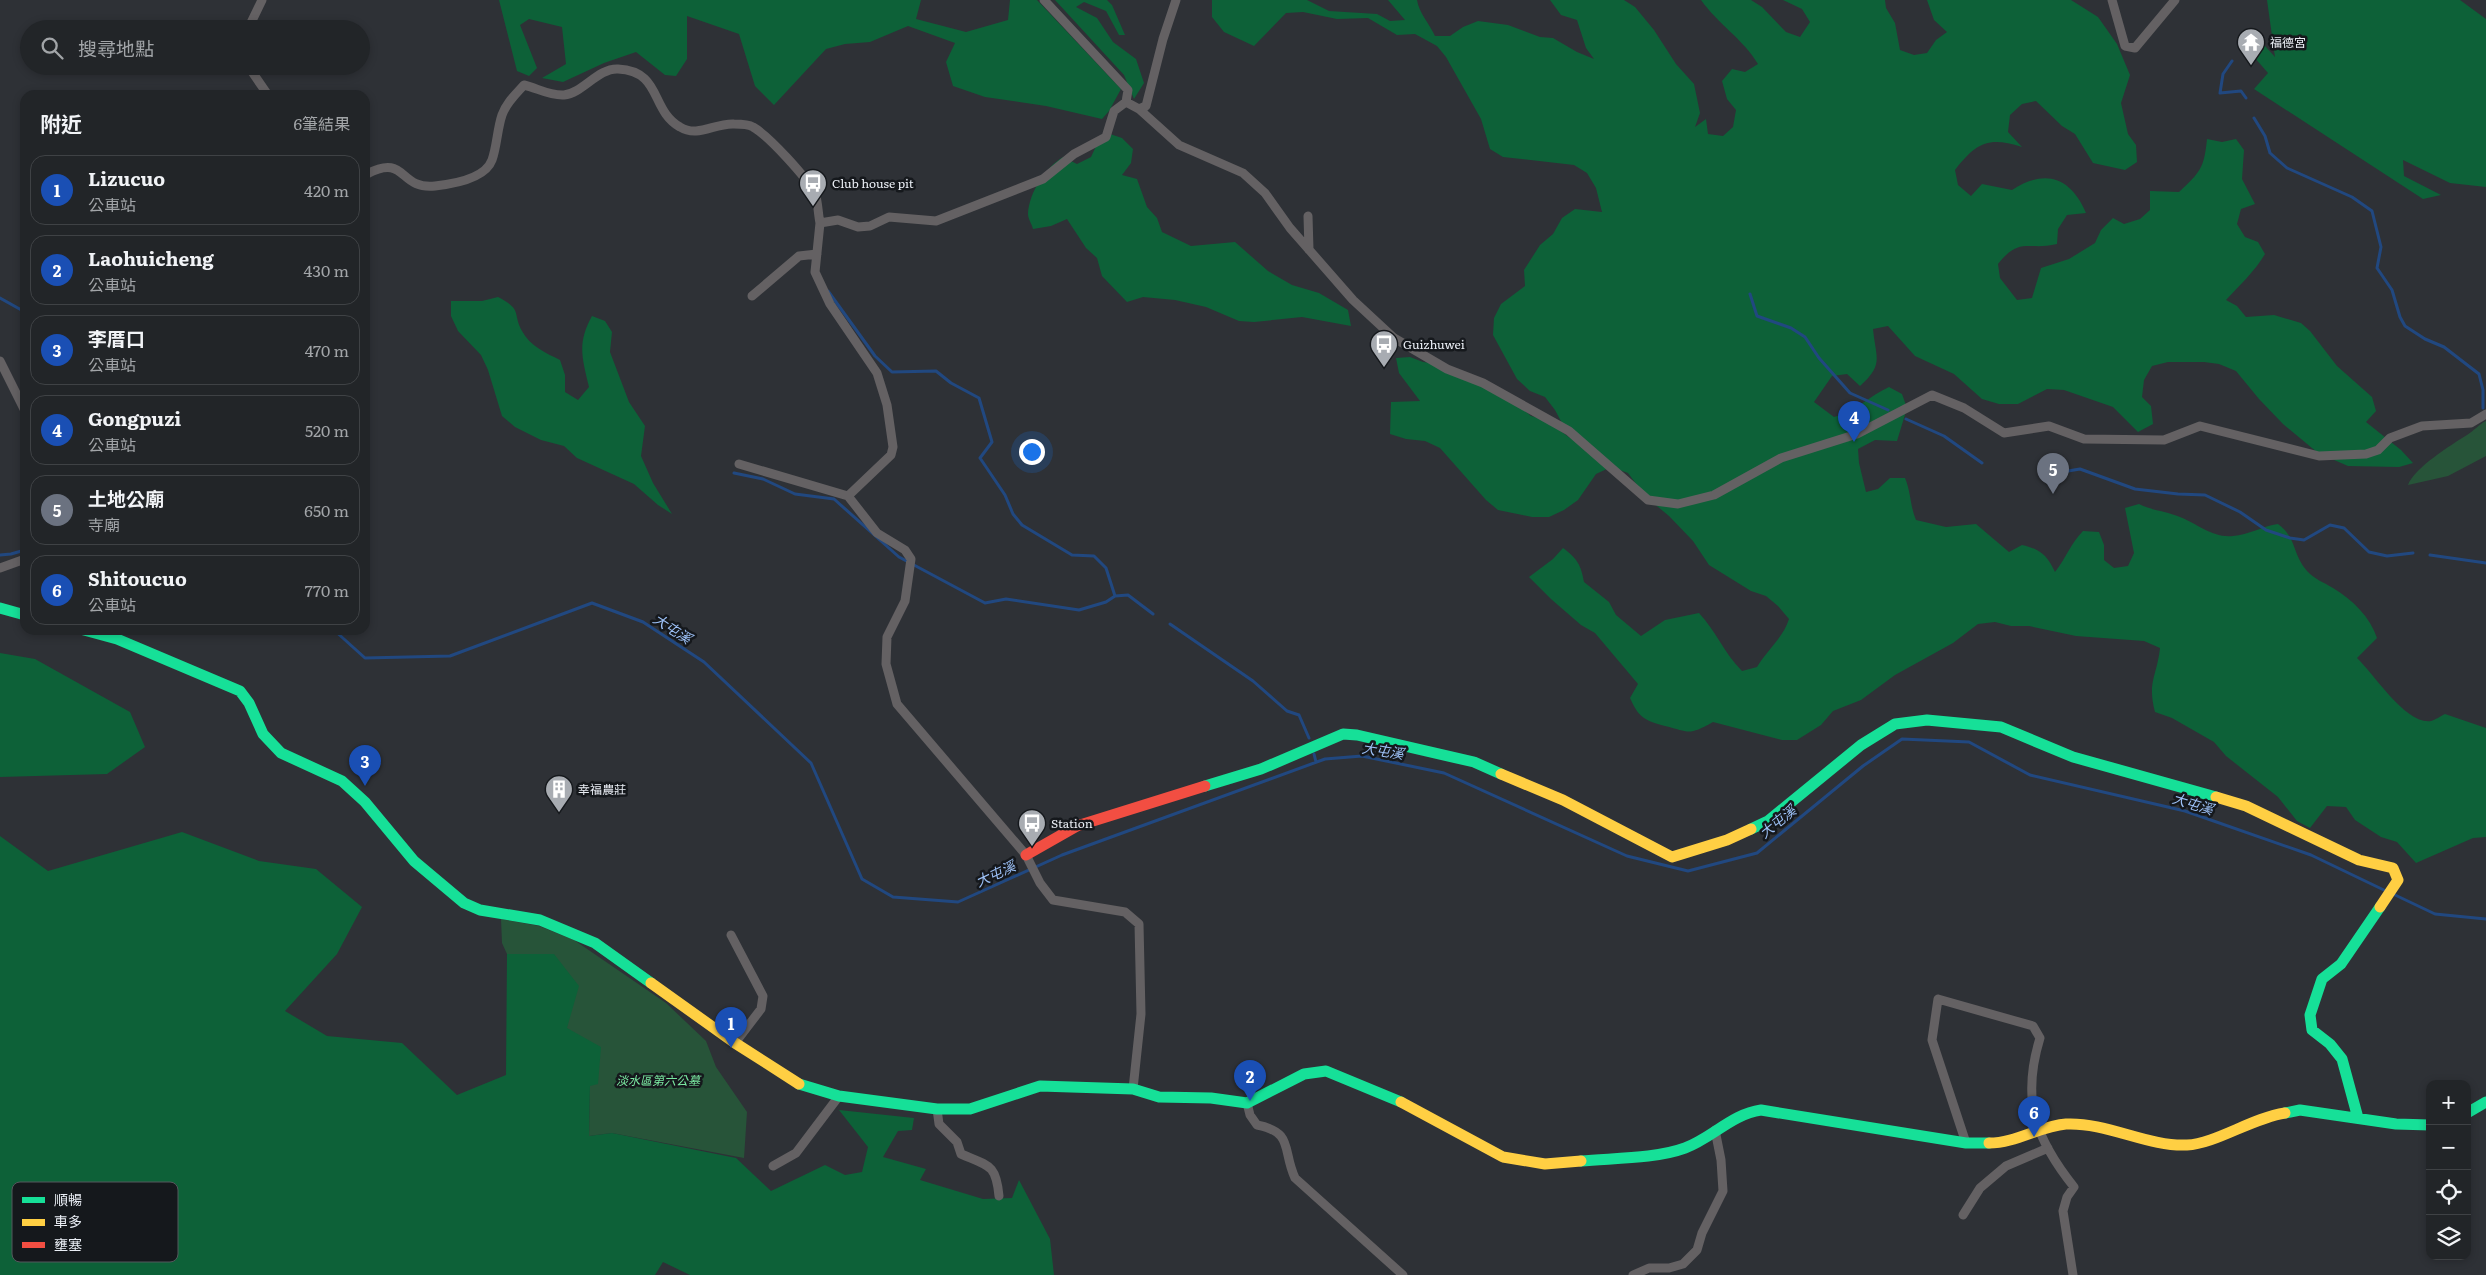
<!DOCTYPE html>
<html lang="zh-TW">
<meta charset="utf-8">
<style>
:root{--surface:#222528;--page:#2a2d30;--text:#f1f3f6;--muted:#a2a5a8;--line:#3f4245;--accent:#0b8043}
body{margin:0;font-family:Literata,"Noto Sans TC",serif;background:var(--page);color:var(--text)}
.controls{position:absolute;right:15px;bottom:15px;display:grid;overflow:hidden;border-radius:10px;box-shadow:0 2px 8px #0003}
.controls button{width:45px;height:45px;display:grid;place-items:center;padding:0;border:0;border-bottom:1px solid var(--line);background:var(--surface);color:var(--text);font:25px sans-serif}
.you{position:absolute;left:1031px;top:451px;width:18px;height:18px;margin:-12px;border:4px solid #fff;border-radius:50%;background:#1a73e8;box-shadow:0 0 0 8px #1a73e833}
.badge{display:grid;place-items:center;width:32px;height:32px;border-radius:50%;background:var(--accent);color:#fff;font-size:16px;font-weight:700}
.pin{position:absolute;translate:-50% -41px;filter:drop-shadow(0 1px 2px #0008)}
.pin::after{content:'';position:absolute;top:26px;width:18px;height:15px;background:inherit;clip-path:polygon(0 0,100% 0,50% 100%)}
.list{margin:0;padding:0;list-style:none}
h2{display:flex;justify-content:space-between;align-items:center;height:65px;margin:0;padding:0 20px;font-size:21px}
h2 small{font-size:16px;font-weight:400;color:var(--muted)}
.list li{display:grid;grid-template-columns:32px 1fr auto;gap:15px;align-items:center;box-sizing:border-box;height:70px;margin:0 10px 10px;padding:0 10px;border:1px solid var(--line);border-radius:15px}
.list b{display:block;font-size:19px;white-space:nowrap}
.list p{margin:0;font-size:16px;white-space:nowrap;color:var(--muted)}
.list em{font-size:16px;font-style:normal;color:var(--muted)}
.icon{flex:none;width:28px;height:28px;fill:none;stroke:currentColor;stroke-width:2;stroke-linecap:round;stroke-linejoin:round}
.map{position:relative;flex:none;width:2486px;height:1275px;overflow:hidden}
.search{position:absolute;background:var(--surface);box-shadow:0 2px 8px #0003;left:20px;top:20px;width:350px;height:55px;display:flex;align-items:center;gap:12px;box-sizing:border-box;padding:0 18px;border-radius:28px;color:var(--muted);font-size:19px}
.panel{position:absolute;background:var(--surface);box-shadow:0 2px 8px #0003;left:20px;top:90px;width:350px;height:545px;border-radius:15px}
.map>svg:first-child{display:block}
.green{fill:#275439}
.forest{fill:#0d6138}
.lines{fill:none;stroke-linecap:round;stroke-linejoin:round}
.stream{stroke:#214880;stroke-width:3}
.street{stroke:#646163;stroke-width:9}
.fast{stroke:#16e098;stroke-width:11}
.slow{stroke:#ffcf43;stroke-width:11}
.jam{stroke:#f24e42;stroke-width:11}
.labels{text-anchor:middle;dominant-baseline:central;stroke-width:5;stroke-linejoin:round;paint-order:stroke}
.poi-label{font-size:12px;fill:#eaeef5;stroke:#15181c;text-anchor:start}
.park-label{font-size:12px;font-style:italic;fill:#7be9a2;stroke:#15181c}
.water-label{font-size:14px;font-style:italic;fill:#9dc1f7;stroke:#15181c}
.key{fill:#15181c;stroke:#55585d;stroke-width:1}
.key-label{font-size:14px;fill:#eaeef5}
</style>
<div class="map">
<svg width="2486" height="1275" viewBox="0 0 2486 1275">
<rect width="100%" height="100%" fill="#2e3136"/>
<!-- green -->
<path class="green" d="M 2486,421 L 2486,456 L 2448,476 L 2408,485 C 2414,468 2451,445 2467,435 C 2474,431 2479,424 2486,421 Z
M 501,919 L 539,926 L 574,940 L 666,1003 L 706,1041 L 716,1067 L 747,1112 L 744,1158 L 612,1133 L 589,1136 L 590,1086 L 567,1028 L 554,954 L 507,954 L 502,943 Z"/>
<!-- forest -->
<path class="forest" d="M 499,0 L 921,0 L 916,19 L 966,32 L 1008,20 L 1010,0 L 1037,0 L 1121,89 L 1109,111 L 1102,119 L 1046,106 L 985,97 L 953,86 L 946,62 L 955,43 L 908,26 L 870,42 L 845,44 L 826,49 L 774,105 L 755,86 L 739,34 L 687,16 L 687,59 L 676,76 L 665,75 L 636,52 L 604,63 L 563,82 L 542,78 L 566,64 L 562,27 L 529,19 L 520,25 L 537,68 L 529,76 L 517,71 Z
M 1055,0 L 1107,0 L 1112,5 L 1125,35 L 1119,35 L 1106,11 L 1084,2 L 1076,7 L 1097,18 L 1113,42 L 1136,59 L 1144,83 L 1134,99 L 1124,75 Z
M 1212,0 L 1307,0 L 1329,11 L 1377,14 L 1390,21 L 1405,20 L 1388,0 L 1417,0 C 1419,13 1429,23 1435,36 L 1450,36 L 1463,27 L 1478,21 L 1508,25 L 1540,37 L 1553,38 L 1577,52 L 1594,59 L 1586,48 L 1577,20 L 1561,15 L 1550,0 L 1624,0 L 1635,7 L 1654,30 L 1676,64 L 1694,84 L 1700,113 L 1695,127 L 1706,119 L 1708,134 L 1723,136 L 1733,127 L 1736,110 L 1727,99 L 1722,81 L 1732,69 L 1745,72 L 1758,64 C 1743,39 1718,24 1701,0 L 1751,0 L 1762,7 L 1786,32 L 1800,37 L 1810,22 L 1802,9 L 1783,0 L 1885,0 L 1886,8 L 1895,23 L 1900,50 L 1914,55 L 1927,53 L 1936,40 L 1947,32 L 1934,20 L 1927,0 L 2071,0 L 2098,17 L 2117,44 L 2130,75 L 2121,103 L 2128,134 L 2136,145 L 2137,162 L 2125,170 L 2093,163 L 2075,134 L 2062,126 L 2036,101 L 2022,104 L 2010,115 L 2008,132 L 2022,147 C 1988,136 1976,143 1955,170 L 1958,185 L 1971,196 L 1982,184 L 2012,190 C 2046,168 2071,178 2086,213 L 2067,215 L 2058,229 L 2057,244 C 2028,251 2020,236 1998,264 L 2000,278 L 2017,300 L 2032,298 L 2041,268 L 2069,259 L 2095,243 L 2101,230 L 2113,218 L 2124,224 L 2140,219 L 2150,210 L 2150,191 L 2179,192 C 2200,172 2204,169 2207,139 L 2222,142 L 2236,139 L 2244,150 L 2242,179 L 2255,204 L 2241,209 L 2237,224 L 2245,237 L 2258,242 L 2265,254 C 2255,271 2239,286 2226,300 L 2237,306 L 2246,317 L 2274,315 L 2301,323 L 2310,331 L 2337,366 L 2372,397 L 2376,411 L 2366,422 L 2401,450 L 2413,463 L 2399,467 L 2348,466 L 2318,453 L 2283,424 L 2259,399 L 2236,371 L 2219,364 L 2204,362 L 2168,362 L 2152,366 L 2144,380 L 2142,397 L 2151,406 L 2153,424 L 2138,432 L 2113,407 L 2064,390 L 2047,389 L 2018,404 L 1999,404 L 1982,399 L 1954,374 L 1915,356 L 1888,326 L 1873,329 C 1876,359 1884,364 1860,386 L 1847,374 L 1832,376 L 1814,402 L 1834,417 C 1855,412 1869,396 1889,387 L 1902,394 L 1907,408 L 1897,441 L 1875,440 L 1858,449 L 1859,463 L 1866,492 L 1878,489 L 1890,478 L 1905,478 C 1911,492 1910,506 1916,520 L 1946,527 L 1976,524 L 2009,552 L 2022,545 C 2040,549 2047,555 2055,572 C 2066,558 2071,543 2083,531 L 2099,532 L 2104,545 L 2104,560 L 2114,568 L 2128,566 L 2134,553 L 2125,508 L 2139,504 C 2153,511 2166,511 2180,517 C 2198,524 2212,538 2233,536 C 2248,535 2263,526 2278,524 C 2297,538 2292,554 2307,571 C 2314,579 2325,583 2333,588 C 2353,600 2370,617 2377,638 L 2357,658 C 2374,674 2406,725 2431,721 C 2435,720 2441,716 2445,714 L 2486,728 L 2486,837 L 2473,838 L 2416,863 L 2397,842 L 2381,837 L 2355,820 L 2346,807 L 2327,806 L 2310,828 L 2297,821 L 2278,797 L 2226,756 L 2214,742 L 2172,718 L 2155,712 C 2147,682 2157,676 2160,648 L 2144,641 L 2076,636 L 2029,626 L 2011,626 L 1995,622 L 1978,624 L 1953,643 L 1895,675 L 1861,700 L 1833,711 L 1821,725 L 1797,740 L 1782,740 L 1713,722 C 1688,736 1690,732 1665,726 C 1644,720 1639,718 1630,698 L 1638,684 L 1595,633 L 1581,625 L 1551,599 L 1529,577 L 1553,559 L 1563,548 C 1577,558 1581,565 1584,582 L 1609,602 L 1616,615 L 1641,636 L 1665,620 L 1699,613 C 1716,631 1724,653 1742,671 L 1757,667 C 1767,650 1783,638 1789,619 L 1778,606 L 1766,596 L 1751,591 L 1709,565 L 1693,541 L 1669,516 L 1646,497 L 1628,473 L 1611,467 L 1596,474 L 1578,500 L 1564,510 L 1549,517 L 1532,517 L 1498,510 L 1486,500 L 1440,448 L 1425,441 L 1406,439 L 1390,434 L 1391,402 L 1420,401 L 1399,373 L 1396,358 L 1410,357 L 1423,362 L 1440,364 L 1518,405 L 1531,416 L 1546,420 L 1570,438 L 1555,410 L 1545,397 L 1530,391 L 1517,379 L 1493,335 L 1494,318 L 1501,304 L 1525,286 L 1524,270 L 1540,245 L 1553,234 L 1562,218 L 1575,209 L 1602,212 L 1596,188 L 1587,173 L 1574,165 L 1503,157 L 1490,149 L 1481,119 L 1446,57 L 1437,46 L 1415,34 L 1397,35 L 1368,18 L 1337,19 L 1303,12 L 1286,13 L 1254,46 L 1224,32 L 1212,17 Z
M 2267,0 L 2460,0 L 2486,19 L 2486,187 L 2450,183 L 2403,160 L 2404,176 L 2441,195 L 2423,199 L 2254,89 L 2268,73 L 2248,50 L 2255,35 L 2275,57 Z
M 1107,133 L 1122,138 L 1133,149 L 1131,163 L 1122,175 L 1137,179 L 1147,207 L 1157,218 L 1162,232 L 1191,246 L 1235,242 L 1268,271 L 1292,285 L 1319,293 L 1348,310 L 1351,326 L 1302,317 L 1254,322 L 1239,321 L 1206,307 L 1175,300 L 1143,297 L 1127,302 L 1102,276 L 1097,258 L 1086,248 L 1067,219 L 1051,226 L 1033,229 C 1032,224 1028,219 1028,214 C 1029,192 1046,167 1063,157 L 1077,164 L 1091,157 L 1098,142 Z
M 498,297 C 523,310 512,312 522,331 C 530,346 546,353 560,360 L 565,375 L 565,392 L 578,400 L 589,387 C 582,358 577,343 592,316 L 605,321 L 612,332 L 610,352 L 629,402 L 645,426 L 641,456 L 653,483 L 672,514 L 658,505 L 634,484 L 577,458 L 564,446 L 541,440 L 515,427 L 502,416 L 488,370 L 481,355 L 458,331 L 451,316 L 451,301 L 482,301 Z
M 0,653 L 35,659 L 130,712 L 145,747 L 107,774 L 0,777 Z
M 182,832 L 259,861 L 316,869 L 362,907 L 337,954 L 285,1011 L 327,1036 L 402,1043 L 457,1095 L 506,1075 L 507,954 L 554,954 L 579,986 L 567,1028 L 601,1047 L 598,1084 L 590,1086 L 589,1136 L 612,1133 L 736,1158 L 771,1191 L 825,1165 L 845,1175 L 862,1172 L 868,1147 L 839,1110 L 914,1118 L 912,1130 L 898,1131 L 883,1157 L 926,1169 L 920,1180 L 983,1199 L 1012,1198 L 1019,1180 L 1050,1239 L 1054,1275 L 690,1275 L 663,1262 L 655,1275 L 0,1275 L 0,836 L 48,871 Z"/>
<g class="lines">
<!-- stream -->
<path class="stream" d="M 2232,61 L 2223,74 L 2220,93 L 2241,91 L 2246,98
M 2254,118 L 2265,136 L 2270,153 L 2287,168 L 2352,197 L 2372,211 L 2381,247 L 2377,268 L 2392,290 L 2400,317 L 2405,326 L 2425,339 L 2444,347 L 2479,374 L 2483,390 L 2483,408
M 828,291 L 875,356 L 892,372 L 936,371 L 951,383 L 979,398 L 992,442 L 980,458 L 1005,495 L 1013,514 L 1022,525 L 1072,555 L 1094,556 L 1106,568 L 1115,596
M 1750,294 L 1757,316 L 1791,328 L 1805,337 L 1819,358 L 1850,393 L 1888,410
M 0,298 L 25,312
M 1906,419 L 1944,436 L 1982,463
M 2062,472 L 2080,469 L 2135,489 L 2178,494 L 2205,495 L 2240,512 L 2266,530 L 2290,538 L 2304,540 L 2330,525 L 2344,528 L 2369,552 L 2387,556 L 2413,553
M 734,473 L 763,479 L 795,494 L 834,499 L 899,557 L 985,603 L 1006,599 L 1079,610 L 1106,602 L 1115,596 L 1128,595 L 1153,614
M 0,555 L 11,554 L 25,550
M 2430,555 L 2486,563
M 1170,624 L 1253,681 L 1287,711 L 1299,715 L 1309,738
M 334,630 L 365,658 L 450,656 L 592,603 L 643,622 L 704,662 L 811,763 L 862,879 L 893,897 L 958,902 L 1062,855 L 1325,759 L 1362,756 L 1444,773 L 1627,856 L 1688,871 L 1757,853 L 1863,766 L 1902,739 L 1969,742 L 2030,775 L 2185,811 L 2311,855 L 2388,892
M 1314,754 L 1316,762
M 2393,894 L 2435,914 L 2486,919"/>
<!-- street -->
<path class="street" d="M 1044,0 L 1128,90 L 1126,102 L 1139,109
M 1176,0 L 1163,39 L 1146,106 L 1139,109 L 1179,145 L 1243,173 L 1265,193 L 1290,228 L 1353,300 L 1394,338 L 1447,369 L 1483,383 L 1569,431 L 1648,500 L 1678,504 L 1714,495 L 1781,458 L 1857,434 L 1932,395 L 1964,408 L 2004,433 L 2049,426 L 2084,439 L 2164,440 L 2200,426 L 2319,456 L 2366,454 L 2378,450 L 2390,438 L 2422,426 L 2471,423 L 2486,414
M 2112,0 L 2125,46 L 2135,48 L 2175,0
M 248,29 L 262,0
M 248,66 L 268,95
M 1126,102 L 1114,111 L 1106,137 L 1074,154 L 1043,179 L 936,221 L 889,217 L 870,226 L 858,227 L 838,220 L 820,223 L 815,272 L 830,304 L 877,373 L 887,405 L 893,447 L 891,455 L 848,496 L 877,533 L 905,550 L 911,559 L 905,601 L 887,637 L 886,664 L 897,704 L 1026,855 L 1040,883 L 1053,900 L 1125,912 L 1139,924 L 1141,1014 L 1133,1089
M 367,174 C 407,153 398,190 435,186 C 453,184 485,179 492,160 C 497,146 497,130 502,115 C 506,103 516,94 524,85 C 537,88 550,96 564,95 C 583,93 598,68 618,69 C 662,71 650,110 680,127 C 698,138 714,123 734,124 C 740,124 748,124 753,127 C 769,136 806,177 815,193 C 818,201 818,214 820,223
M 1308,216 L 1309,250
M 752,296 L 799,256 L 817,254
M 0,361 L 25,411
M 739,464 L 848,496
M 0,568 L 25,559
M 731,935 L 763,996 L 761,1009 L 735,1043
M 1247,1103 L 1250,1115 L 1257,1125 C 1294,1132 1282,1150 1295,1178 L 1403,1275
M 937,1109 L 939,1124 L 957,1142 L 961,1154 C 989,1166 996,1164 999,1196
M 1966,1143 L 1932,1040 L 1938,999 L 2033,1026 L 2040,1038 C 2021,1100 2035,1138 2074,1187 L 2067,1197 L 2063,1211 L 2073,1275
M 773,1166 L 796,1153 L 839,1096
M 1963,1215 L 1980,1188 L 2006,1166 L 2048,1148
M 1633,1275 L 1649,1268 L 1669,1268 L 1683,1264 L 1697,1250 L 1702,1233 L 1723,1191 L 1721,1160 L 1715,1130"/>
<!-- fast -->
<path class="fast" d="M 0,608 L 25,615
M 84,630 L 117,639 L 240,691 L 249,703 L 263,734 L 281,753 L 342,781 L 365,802 L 414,861 L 464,903 L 480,910 L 540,920 L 595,943 L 651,983
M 1205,786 L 1261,769 L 1343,734 L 1357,735 L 1474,762 L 1501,774
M 1751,829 L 1768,821 L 1861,745 L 1895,724 L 1927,720 L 2001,727 L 2073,757 L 2216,797
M 799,1084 L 839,1096 L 937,1109 L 970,1109 L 1040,1086 L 1133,1089 L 1159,1097 L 1211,1098 L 1247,1103 L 1304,1074 L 1326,1071 L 1401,1102
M 2285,1113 L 2300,1110 L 2396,1124 L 2430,1125
M 2467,1113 L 2486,1102
M 2358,1118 L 2342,1059 L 2330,1044 L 2312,1030 L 2310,1015 L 2322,979 L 2341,964 L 2380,907
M 1581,1161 C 1613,1158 1655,1159 1685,1148 C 1712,1138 1732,1114 1761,1110 L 1966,1143 L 1989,1143"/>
<!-- slow -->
<path class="slow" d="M 1501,774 L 1563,800 L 1672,857 L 1727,840 L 1751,829
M 2216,797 L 2246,806 L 2359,860 L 2393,868 L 2398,880 L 2380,907
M 651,983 L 735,1043 L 799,1084
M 1401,1102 L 1503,1157 L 1545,1164 L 1581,1161
M 1989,1143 C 2016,1143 2040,1126 2066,1124 C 2107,1122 2148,1147 2187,1145 C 2215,1144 2252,1118 2285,1113"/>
<!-- jam -->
<path class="jam" d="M 1026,855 L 1077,826 L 1205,786"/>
</g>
<!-- icons -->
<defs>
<g id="temple-pin" transform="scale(1.4375)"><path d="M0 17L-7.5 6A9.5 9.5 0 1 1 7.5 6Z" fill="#a8acb2" stroke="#15181c"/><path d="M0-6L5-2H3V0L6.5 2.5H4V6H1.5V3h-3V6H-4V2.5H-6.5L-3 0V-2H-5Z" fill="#fff"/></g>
<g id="bus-pin" transform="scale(1.4375)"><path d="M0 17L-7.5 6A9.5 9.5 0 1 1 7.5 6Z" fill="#a8acb2" stroke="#15181c"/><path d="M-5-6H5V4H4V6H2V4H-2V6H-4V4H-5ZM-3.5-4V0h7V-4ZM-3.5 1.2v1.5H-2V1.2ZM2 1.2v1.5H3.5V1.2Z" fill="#fff"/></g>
<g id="building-pin" transform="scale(1.4375)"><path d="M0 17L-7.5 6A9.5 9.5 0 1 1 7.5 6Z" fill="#a8acb2" stroke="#15181c"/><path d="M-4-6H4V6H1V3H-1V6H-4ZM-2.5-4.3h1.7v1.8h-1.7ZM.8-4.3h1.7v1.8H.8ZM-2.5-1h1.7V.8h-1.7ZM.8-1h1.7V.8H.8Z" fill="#fff"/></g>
</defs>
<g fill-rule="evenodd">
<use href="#temple-pin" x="2251" y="42"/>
<use href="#bus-pin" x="813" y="183"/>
<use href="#bus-pin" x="1384" y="344"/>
<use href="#building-pin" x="559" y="789"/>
<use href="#bus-pin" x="1032" y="823"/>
</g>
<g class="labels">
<!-- poi labels -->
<g class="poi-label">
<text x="2270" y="42">福德宮</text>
<text x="832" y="183">Club house pit</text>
<text x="1403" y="344">Guizhuwei</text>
<text x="578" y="789">幸福農莊</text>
<text x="1051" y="823">Station</text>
</g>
<!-- park labels -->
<g class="park-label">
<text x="658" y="1080">淡水區第六公墓</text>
</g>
<!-- water labels -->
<g class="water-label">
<text transform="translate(673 628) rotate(33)">大屯溪</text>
<text transform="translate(1383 750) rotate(9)">大屯溪</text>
<text transform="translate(2193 803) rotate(17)">大屯溪</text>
<text transform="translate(1777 821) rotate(-39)">大屯溪</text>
<text transform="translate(995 873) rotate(-25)">大屯溪</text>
</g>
</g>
<!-- legend -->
<rect x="12" y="1182" width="166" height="80" rx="8" class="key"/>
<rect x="22" y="1197" width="23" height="6" fill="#16e098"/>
<rect x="22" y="1219" width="23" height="7" fill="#ffcf43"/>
<rect x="22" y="1242" width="23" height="6" fill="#f24e42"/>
<g class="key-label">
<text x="54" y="1205">順暢</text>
<text x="54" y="1227">車多</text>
<text x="54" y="1250">壅塞</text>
</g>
</svg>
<div class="controls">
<button>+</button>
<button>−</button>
<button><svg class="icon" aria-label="locate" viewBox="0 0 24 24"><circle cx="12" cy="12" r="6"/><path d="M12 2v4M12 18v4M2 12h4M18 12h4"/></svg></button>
<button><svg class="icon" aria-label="layers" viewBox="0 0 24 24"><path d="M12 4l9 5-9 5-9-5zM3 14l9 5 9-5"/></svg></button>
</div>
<div class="you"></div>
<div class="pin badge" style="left:731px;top:1048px;background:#1a4fb4">1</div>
<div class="pin badge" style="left:1250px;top:1101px;background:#1a4fb4">2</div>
<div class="pin badge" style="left:365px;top:786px;background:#1a4fb4">3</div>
<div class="pin badge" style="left:1854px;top:442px;background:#1a4fb4">4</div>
<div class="pin badge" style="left:2053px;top:494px;background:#6b7280">5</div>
<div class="pin badge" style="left:2034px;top:1137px;background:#1a4fb4">6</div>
<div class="search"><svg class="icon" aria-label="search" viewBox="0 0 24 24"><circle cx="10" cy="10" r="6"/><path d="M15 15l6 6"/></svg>搜尋地點</div>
<section class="panel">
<h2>附近<small>6筆結果</small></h2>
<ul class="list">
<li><span class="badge" style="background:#1a4fb4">1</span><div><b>Lizucuo</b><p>公車站</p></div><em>420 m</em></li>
<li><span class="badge" style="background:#1a4fb4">2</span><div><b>Laohuicheng</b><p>公車站</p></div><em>430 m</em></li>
<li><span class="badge" style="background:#1a4fb4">3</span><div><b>李厝口</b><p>公車站</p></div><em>470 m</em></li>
<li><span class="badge" style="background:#1a4fb4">4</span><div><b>Gongpuzi</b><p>公車站</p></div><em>520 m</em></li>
<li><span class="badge" style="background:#6b7280">5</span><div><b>土地公廟</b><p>寺廟</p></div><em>650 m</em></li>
<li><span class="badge" style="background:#1a4fb4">6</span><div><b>Shitoucuo</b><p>公車站</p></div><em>770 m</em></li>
</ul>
</section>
</div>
